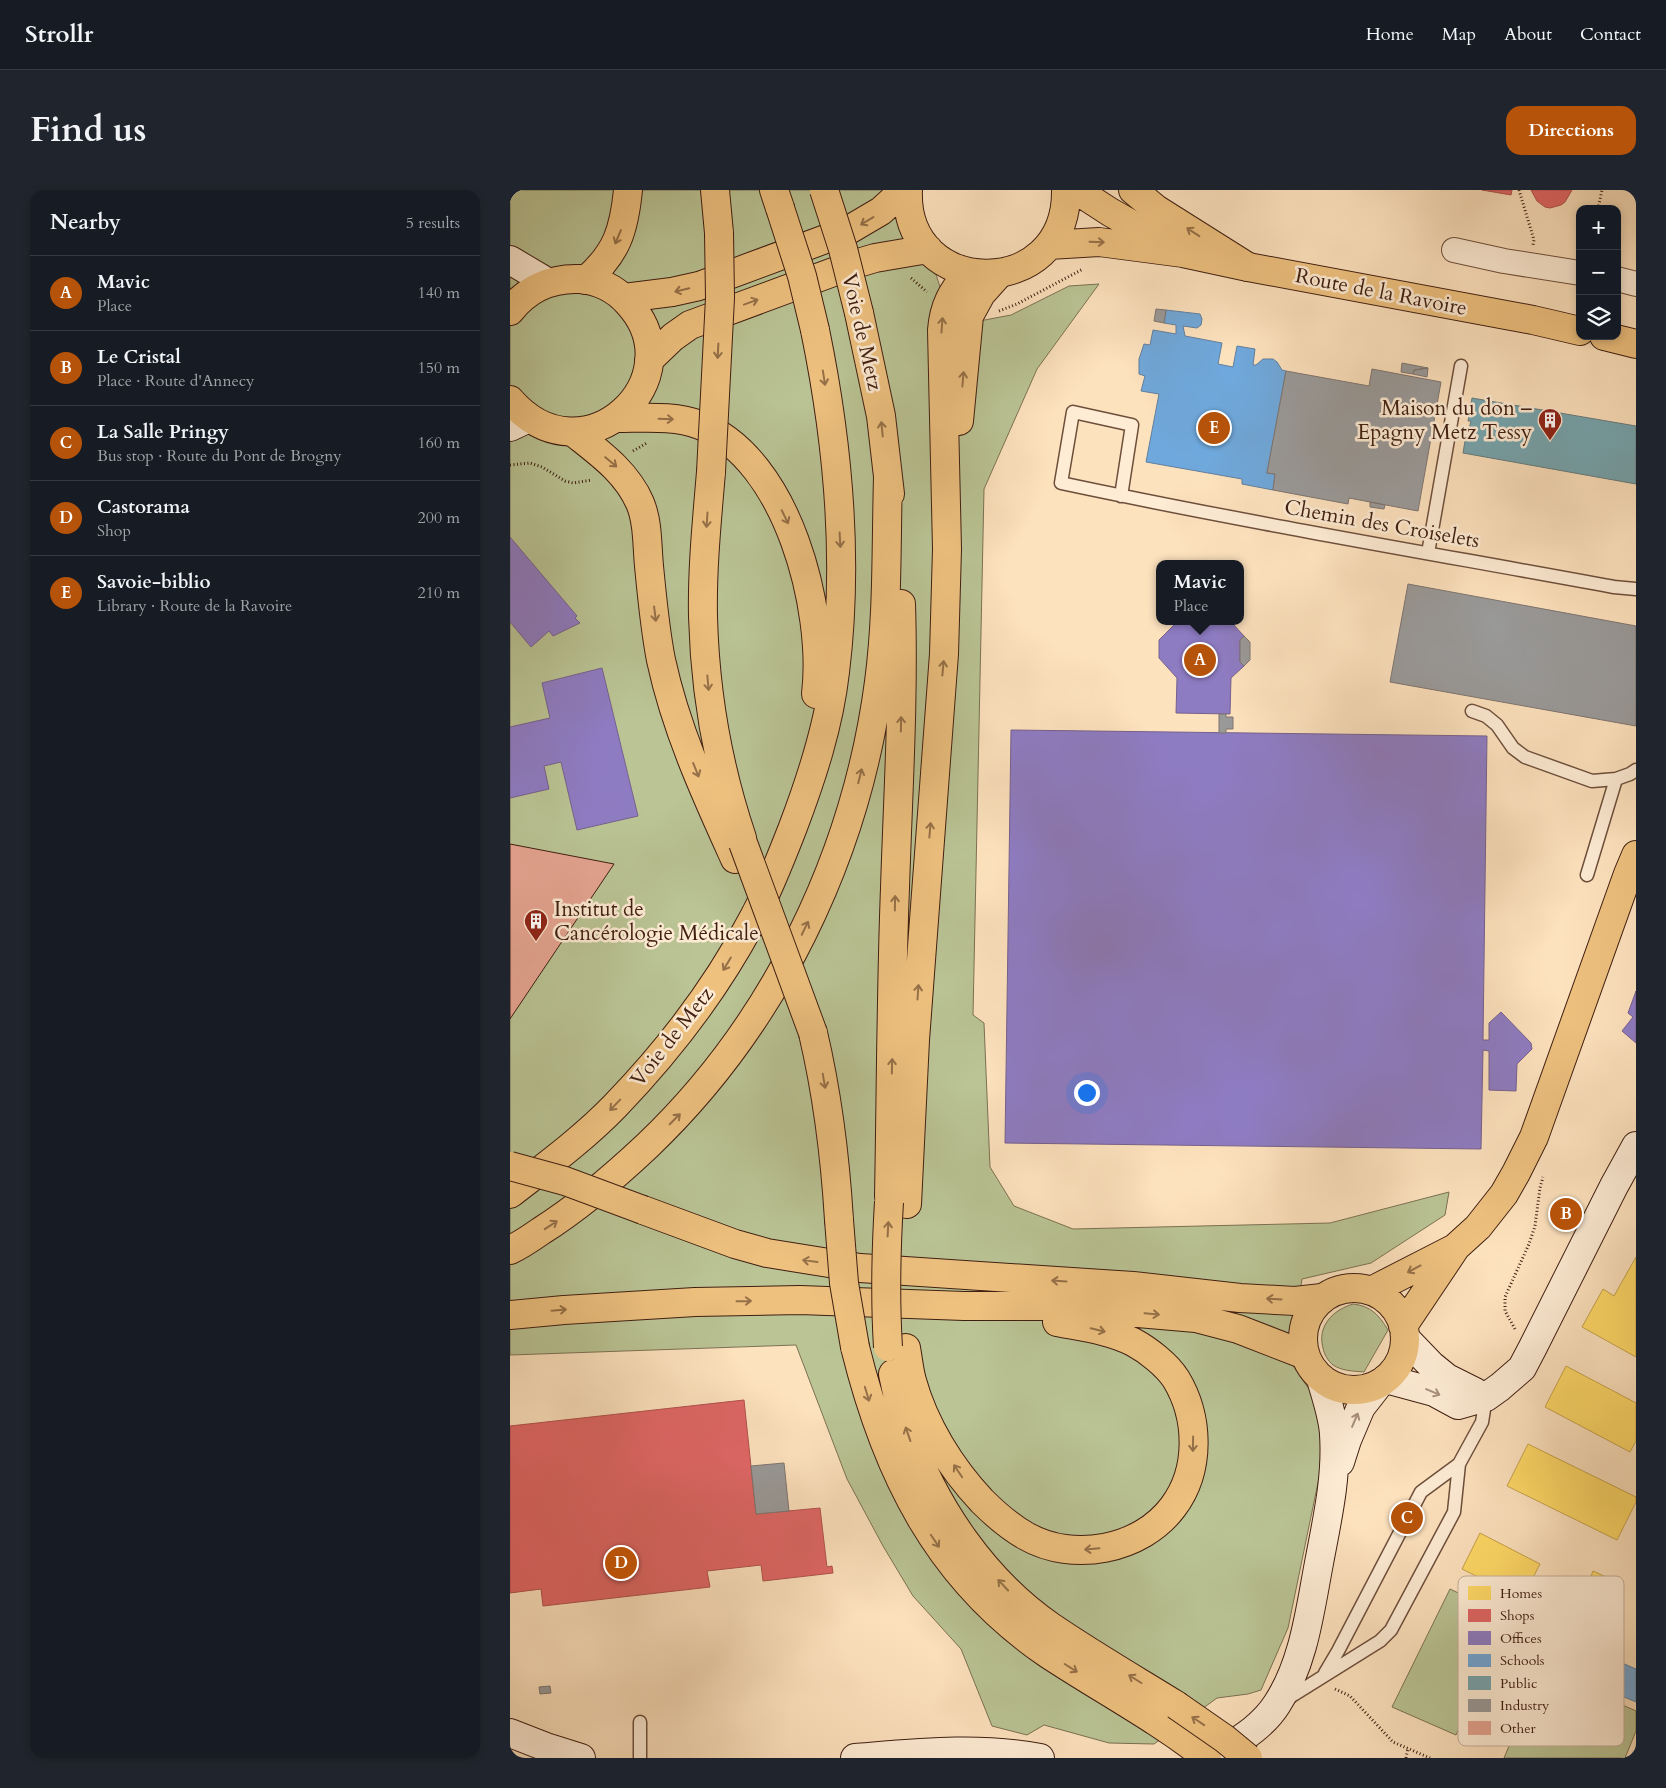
<!DOCTYPE html>
<meta charset="utf-8">
<style>
:root{--surface:#171b24;--page:#20242c;--text:#f1f3f6;--muted:#9ea1a6;--line:#363941;--accent:#b45309}
body{margin:0;font-family:Cardo,serif;background:var(--page);color:var(--text)}
.controls{position:absolute;right:15px;top:15px;display:grid;overflow:hidden;border-radius:10px;box-shadow:0 2px 8px #0003}
.controls button{width:45px;height:45px;display:grid;place-items:center;padding:0;border:0;border-bottom:1px solid var(--line);background:var(--surface);color:var(--text);font:25px sans-serif}
.you{position:absolute;left:576px;top:902px;width:18px;height:18px;margin:-12px;border:4px solid #fff;border-radius:50%;background:#1a73e8;box-shadow:0 0 0 8px #1a73e833}
.badge{display:grid;place-items:center;width:32px;height:32px;border-radius:50%;background:var(--accent);color:#fff;font-size:16px;font-weight:700}
.pin{position:absolute;translate:-50% -50%;border:2px solid #fff;box-shadow:0 1px 5px #0006}
.popup{position:absolute;left:646px;top:370px;width:88px;height:65px;box-sizing:border-box;display:grid;place-content:center;border-radius:10px;background:var(--surface);filter:drop-shadow(0 1px 4px #0005);font-size:16px;white-space:nowrap;color:var(--muted)}
.popup b{font-size:19px;color:var(--text)}
.popup::after{content:'';position:absolute;left:50%;top:100%;margin-left:-10px;border:10px solid transparent;border-top-color:var(--surface)}
.list{margin:0;padding:0;list-style:none}
h2{display:flex;justify-content:space-between;align-items:center;height:65px;margin:0;padding:0 20px;font-size:21px}
h2 small{font-size:16px;font-weight:400;color:var(--muted)}
.list li{display:grid;grid-template-columns:32px 1fr auto;gap:15px;align-items:center;box-sizing:border-box;height:75px;padding:0 20px;border-top:1px solid var(--line)}
.list b{display:block;font-size:19px;white-space:nowrap}
.list p{margin:0;font-size:16px;white-space:nowrap;color:var(--muted)}
.list em{font-size:16px;font-style:normal;color:var(--muted)}
.icon{flex:none;width:28px;height:28px;fill:none;stroke:currentColor;stroke-width:2;stroke-linecap:round;stroke-linejoin:round}
.map{position:relative;flex:none;width:1126px;height:1568px;overflow:hidden;border-radius:15px}
header{display:flex;align-items:center;gap:30px;box-sizing:border-box;height:70px;padding:0 25px;background:var(--surface);border-bottom:1px solid var(--line)}
header strong{font-size:24px}
nav{display:flex;gap:28px;margin-inline-start:auto;font-size:18px}
.intro{display:flex;align-items:center;justify-content:space-between;box-sizing:border-box;height:120px;padding:0 30px}
h1{margin:0;font-size:35px}
.button{padding:12px 22px;border-radius:15px;background:var(--accent);color:#fff;font-size:18px;font-weight:700}
main{display:flex;gap:30px;padding:0 30px}
aside{flex:1;background:var(--surface);border-radius:15px;box-shadow:0 2px 8px #0003}
.map>svg:first-child{display:block}
.green{fill:#bac495;stroke:#7c7153}
.homes{fill:#ffd966;stroke:#c5a14c}
.shops{fill:#e06666;stroke:#b0504c}
.offices{fill:#8e7cc3;stroke:#76608e}
.schools{fill:#6fa8dc;stroke:#617f9f}
.public{fill:#76a5af;stroke:#667c80}
.industry{fill:#999;stroke:#7e7470}
.building{fill:#e5a491;stroke:#3f1e11}
.lines{fill:none;stroke-linecap:round;stroke-linejoin:round}
.lane-casing{stroke:#6e4f3c;stroke-width:15}
.street-casing{stroke:#6e4f3c;stroke-width:26}
.secondary-casing{stroke:#3f1e11;stroke-width:30}
.primary-casing{stroke:#3f1e11;stroke-width:30}
.highway-casing{stroke:#3f1e11;stroke-width:30}
.path{stroke:#3f1e11;stroke-width:3;stroke-dasharray:1 2.5;stroke-linecap:butt}
.lane{stroke:#feecd5;stroke-width:12}
.street{stroke:#feecd5;stroke-width:24}
.secondary{stroke:#feecd5;stroke-width:28}
.primary{stroke:#eec17f;stroke-width:28}
.highway{stroke:#eec17f;stroke-width:28}
.highway-bridge-casing{stroke:#3f1e11;stroke-width:30;stroke-linecap:butt}
.highway-bridge{stroke:#eec17f;stroke-width:28}
.oneway{stroke:#967048}
.oneway2{stroke:#a88f7d}
.labels{text-anchor:middle;dominant-baseline:central;stroke-width:5;stroke-linejoin:round;paint-order:stroke}
.street-label{font-size:21px;fill:#3f1e11;stroke:#feecd5}
.poi-label{font-size:21px;fill:#3f1e11;stroke:#feecd5;text-anchor:end}
.key{fill:#feecd5;stroke:#c5ae9a;stroke-width:1}
.key-label{font-size:14px;fill:#3f1e11}
</style>
<header>
<strong>Strollr</strong>
<nav><a>Home</a><a>Map</a><a>About</a><a>Contact</a></nav>
</header>
<div class="intro"><h1>Find us</h1><a class="button">Directions</a></div>
<main>
<aside>
<h2>Nearby<small>5 results</small></h2>
<ul class="list">
<li><span class="badge">A</span><div><b>Mavic</b><p>Place</p></div><em>140 m</em></li>
<li><span class="badge">B</span><div><b>Le Cristal</b><p>Place · Route d'Annecy</p></div><em>150 m</em></li>
<li><span class="badge">C</span><div><b>La Salle Pringy</b><p>Bus stop · Route du Pont de Brogny</p></div><em>160 m</em></li>
<li><span class="badge">D</span><div><b>Castorama</b><p>Shop</p></div><em>200 m</em></li>
<li><span class="badge">E</span><div><b>Savoie-biblio</b><p>Library · Route de la Ravoire</p></div><em>210 m</em></li>
</ul>
</aside>
<div class="map">
<svg width="1126" height="1568" viewBox="0 0 1126 1568">
<rect width="100%" height="100%" fill="#fde2be"/>
<filter id="stains"><feTurbulence type="fractalNoise" baseFrequency=".004" numOctaves="4"/><feColorMatrix values="0 0 0 0 .2 0 0 0 0 .09 0 0 0 0 .02 0 0 0 .5 -.17"/></filter>
<radialGradient id="worn" r=".72"><stop offset=".6" stop-color="#630" stop-opacity="0"/><stop offset="1" stop-color="#630" stop-opacity=".3"/></radialGradient>
<!-- green -->
<path class="green" d="M 0,0 L 398,0 L 443,136 L 501,125 L 559,96 L 589,94 L 527,179 L 474,299 L 463,825 L 474,833 L 480,977 L 504,1016 L 563,1039 L 820,1033 L 939,1002 L 935,1025 L 861,1073 L 792,1089 L 779,1170 L 801,1202 L 814,1229 L 810,1283 L 778,1438 L 751,1500 L 738,1504 L 707,1508 L 644,1554 L 599,1553 L 534,1535 L 517,1545 L 482,1536 L 451,1459 L 403,1406 L 373,1356 L 337,1289 L 286,1155 L 0,1165 Z
M 843,1114 C 861,1116 869,1125 878,1140 L 854,1182 C 843,1181 832,1181 823,1175 C 818,1171 814,1164 813,1158 C 807,1136 823,1120 843,1114 Z
M 940,1399 L 1001,1428 L 946,1545 L 882,1517 Z
M 1031,1479 L 1126,1521 L 1126,1541 L 1115,1568 L 994,1568 Z"/>
<!-- homes -->
<path class="homes" d="M 1055,1017 L 1062,1020 L 1056,1031 L 1050,1027 Z
M 1126,1067 L 1126,1167 L 1072,1137 L 1093,1099 L 1104,1106 Z
M 1056,1176 L 1126,1213 L 1126,1251 L 1120,1262 L 1035,1217 Z
M 1018,1254 L 1126,1307 L 1126,1312 L 1107,1350 L 997,1296 Z
M 970,1343 L 1030,1374 L 1012,1409 L 952,1379 Z
M 1083,1381 L 1114,1395 L 1096,1435 L 1058,1418 L 1070,1391 L 1078,1394 Z"/>
<!-- shops -->
<path class="shops" d="M 972,0 L 1002,0 L 1001,5 Z
M 1021,0 L 1062,0 L 1055,12 L 1051,15 L 1040,18 L 1035,17 L 1027,11 Z
M 234,1210 L 246,1324 L 310,1318 L 317,1377 L 322,1376 L 323,1383 L 253,1391 L 251,1375 L 197,1381 L 200,1397 L 33,1416 L 31,1399 L 0,1403 L 0,1236 Z"/>
<!-- offices -->
<path class="offices" d="M 0,347 L 67,426 L 65,428 L 70,433 L 43,446 L 39,441 L 21,457 L 0,432 Z
M 668,431 L 722,431 L 722,433 L 734,446 L 730,450 L 730,472 L 734,476 L 721,488 L 720,524 L 666,523 L 667,488 L 649,468 L 649,450 Z
M 92,478 L 128,626 L 67,640 L 51,572 L 34,576 L 39,599 L 0,608 L 0,537 L 40,528 L 32,493 Z
M 501,540 L 977,546 L 973,850 L 979,850 L 979,833 L 991,822 L 1021,853 L 1022,859 L 1007,874 L 1006,901 L 979,900 L 979,861 L 973,860 L 971,959 L 495,953 Z
M 1126,801 L 1126,853 L 1112,841 L 1123,827 L 1118,823 Z"/>
<!-- schools -->
<path class="schools" d="M 656,120 L 690,124 L 692,129 L 691,135 L 687,138 L 673,136 L 675,146 L 712,153 L 708,174 L 723,177 L 727,156 L 745,159 L 743,175 L 746,175 L 753,169 L 763,169 L 767,172 L 772,180 L 776,181 L 757,283 L 765,284 L 763,300 L 732,294 L 732,289 L 636,272 L 649,204 L 631,201 L 635,186 L 629,184 L 629,169 L 634,154 L 640,155 L 643,140 L 666,144 L 666,135 L 654,133 Z
M 1061,1451 L 1126,1479 L 1126,1512 L 1049,1480 Z"/>
<!-- public -->
<path class="public" d="M 962,208 L 1126,236 L 1126,294 L 953,263 L 957,239 L 959,239 L 961,231 L 958,231 Z"/>
<!-- industry -->
<path class="industry" d="M 646,119 L 656,120 L 654,133 L 644,131 Z
M 892,173 L 918,178 L 904,180 L 903,184 L 891,182 Z
M 918,178 L 917,187 L 903,184 L 904,180 Z
M 862,179 L 931,192 L 908,321 L 839,308 L 838,314 L 763,300 L 765,284 L 757,283 L 776,181 L 859,196 Z
M 860,312 L 875,315 L 874,319 L 860,317 Z
M 898,394 L 1126,436 L 1126,536 L 880,492 Z
M 734,446 L 740,452 L 740,470 L 734,476 L 730,472 L 730,450 Z
M 709,524 L 716,524 L 716,527 L 723,527 L 723,539 L 716,539 L 716,543 L 709,543 Z
M 274,1273 L 279,1321 L 246,1324 L 241,1276 Z
M 40,1496 L 41,1503 L 30,1504 L 29,1497 Z"/>
<!-- building -->
<path class="building" d="M 0,654 L 104,674 L 0,829 Z"/>
<g class="lines">
<!-- lane casing -->
<g class="lane-casing">
<path id="lane" d="M 611,306 L 622,235 L 563,222 L 551,293 C 734,332 919,363 1104,397 L 1126,399
M 918,363 L 951,176
M 962,521 L 976,526 L 987,535 L 1003,558 L 1015,567 L 1082,591 L 1106,589 L 1120,584 L 1126,580
M 1077,685 L 1106,589
M 815,1483 L 828,1461 L 911,1302 L 949,1274
M 777,1509 L 870,1451 L 881,1440 L 944,1322 L 949,1274 L 972,1232 L 976,1207
M 130,1568 L 130,1532"/>
</g>
<!-- street casing -->
<g class="street-casing">
<path id="street" d="M 944,60 L 994,71 L 1070,83
M 1107,89 L 1126,94"/>
</g>
<!-- secondary casing -->
<g class="secondary-casing">
<path id="secondary" d="M 0,70 L 37,92
M 0,237 L 19,228
M 895,1148 L 921,1175 L 937,1188 L 965,1202
M 876,1189 L 924,1202 L 948,1215 L 976,1207 L 990,1197 L 1012,1178 L 1023,1157 L 1104,996 L 1126,956
M 830,1272 L 837,1250 L 851,1217 L 869,1194
M 0,1543 L 36,1557 L 71,1568
M 703,1567 C 726,1552 752,1538 767,1514 C 794,1473 800,1420 809,1373 C 817,1330 827,1288 824,1244 C 823,1226 816,1207 811,1189
M 345,1568 C 406,1563 469,1556 530,1568"/>
</g>
<!-- primary casing -->
<g class="primary-casing">
<path id="primary" d="M 398,0 C 393,110 558,113 556,0
M 566,0 L 600,22 L 658,55
M 539,55 L 589,52 L 673,63 L 738,77 L 1023,130 L 1070,141
M 114,108 L 162,102 L 189,96 L 337,41 L 371,21 L 394,0
M 0,121 C 17,99 41,88 69,89 C 88,90 106,99 118,113 C 187,187 75,296 0,210
M 1094,146 L 1126,154
M 139,170 L 163,147 L 180,135 L 345,74 L 365,68 L 418,59
M793 1149a51 51 0 1 1 102 0a51 51 0 1 1-102 0Z
M 861,1101 L 943,1059
M 893,1136 L 946,1057 L 968,1037 L 994,1004 L 1006,983 L 1024,947 L 1118,684 L 1126,665"/>
</g>
<!-- highway casing -->
<g class="highway-casing">
<path id="highway" d="M 205,0 L 209,43
M 264,0 L 270,18
M 623,0 L 646,19 L 738,77
M 76,90 C 107,63 114,40 118,0
M 349,123 L 371,226 L 380,304
M 107,228 C 134,228 165,225 190,235 C 278,269 316,420 306,504
M 449,231 L 459,126 L 471,104 L 489,84
M 63,242 C 88,262 116,281 130,313 C 138,332 137,355 139,376 C 142,407 145,440 151,470 C 166,540 196,605 225,669
M 201,282 C 197,330 192,378 193,427 C 195,502 208,577 232,648
M 303,843 C 318,907 325,964 329,1030
M 0,1004 C 36,976 73,949 105,916 C 159,860 208,796 244,727 C 259,699 271,668 283,637 C 302,587 319,535 325,482 C 339,369 328,252 305,140
M 379,1006 C 381,903 381,801 385,698 C 388,603 394,509 391,414
M 397,1014 L 405,850 L 434,464 L 437,359 L 432,140 C 434,115 442,102 458,83
M 133,1020 L 225,1054 L 257,1063 L 350,1078 L 623,1096 L 730,1108 L 785,1111 L 812,1108
M 0,1060 C 11,1055 21,1048 31,1041 C 69,1017 104,987 137,956 C 265,834 346,666 369,492 C 378,424 376,356 378,287
M 0,1125 L 54,1120 L 185,1112 L 290,1110 L 454,1116 L 547,1116 L 686,1128 L 728,1139 L 795,1165
M 345,1157 C 376,1283 428,1389 538,1464 C 591,1499 648,1529 697,1568
M 396,1158 C 398,1169 399,1180 402,1191 C 414,1235 441,1278 472,1311 C 485,1324 500,1337 516,1346 C 563,1373 631,1360 663,1317 C 691,1280 689,1227 666,1189 C 657,1175 638,1160 623,1152 C 599,1140 572,1137 547,1132
M 383,1184 C 387,1203 391,1224 398,1243 C 425,1318 474,1390 540,1436 C 581,1464 624,1489 666,1515"/>
</g>
<!-- path -->
<path class="path" d="M 1009,0 L 1024,50 L 1023,55
M 1088,19 L 1092,0
M 401,88 L 417,102
M 489,121 L 507,114 L 573,79
M 123,261 L 137,253
M 0,275 L 20,273 L 32,277 L 55,291 L 63,293 L 82,290
M 1005,1139 L 995,1121 L 995,1107 L 1019,1054 L 1025,1036 L 1030,998 L 1033,987
M 825,1499 L 840,1506 L 883,1552 L 920,1568
M 896,1568 L 898,1558"/>
<!-- lane -->
<use href="#lane" class="lane"/>
<!-- street -->
<use href="#street" class="street"/>
<!-- secondary -->
<use href="#secondary" class="secondary"/>
<!-- primary -->
<use href="#primary" class="primary"/>
<!-- highway -->
<use href="#highway" class="highway"/>
<!-- highway-bridge casing -->
<g class="highway-bridge-casing">
<path id="highway-bridge" d="M 314,0 L 333,59 L 349,123
M 270,18 L 292,86 L 305,140
M 201,282 L 210,108 L 209,43
M 233,653 L 303,843
M 0,976 L 55,991 L 133,1020
M 329,1030 L 334,1093 L 345,1157
M 378,1157 C 375,1109 376,1061 379,1012
M 666,1515 L 715,1549 L 738,1568"/>
</g>
<!-- highway-bridge -->
<use href="#highway-bridge" class="highway-bridge"/>
</g>
<!-- one-way arrows -->
<defs><path id="oneway-shaft" d="M-6 0H5M1.5-3L5.5 0L1.5 3" fill="none" stroke-width="1.6" stroke-linecap="round" stroke-linejoin="round" transform="scale(1.25)"/></defs>
<g class="oneway">
<use href="#oneway-shaft" transform="translate(357 31) rotate(149)"/>
<use href="#oneway-shaft" transform="translate(683 42) rotate(-147)"/>
<use href="#oneway-shaft" transform="translate(108 47) rotate(113)"/>
<use href="#oneway-shaft" transform="translate(587 52) rotate(2)"/>
<use href="#oneway-shaft" transform="translate(172 100) rotate(167)"/>
<use href="#oneway-shaft" transform="translate(241 112) rotate(-20)"/>
<use href="#oneway-shaft" transform="translate(432 135) rotate(-86)"/>
<use href="#oneway-shaft" transform="translate(208 161) rotate(93)"/>
<use href="#oneway-shaft" transform="translate(314 188) rotate(81)"/>
<use href="#oneway-shaft" transform="translate(453 189) rotate(-85)"/>
<use href="#oneway-shaft" transform="translate(156 229) rotate(2)"/>
<use href="#oneway-shaft" transform="translate(372 239) rotate(-96)"/>
<use href="#oneway-shaft" transform="translate(101 272) rotate(40)"/>
<use href="#oneway-shaft" transform="translate(275 327) rotate(64)"/>
<use href="#oneway-shaft" transform="translate(197 330) rotate(94)"/>
<use href="#oneway-shaft" transform="translate(330 350) rotate(87)"/>
<use href="#oneway-shaft" transform="translate(145 424) rotate(83)"/>
<use href="#oneway-shaft" transform="translate(433 478) rotate(-85)"/>
<use href="#oneway-shaft" transform="translate(198 493) rotate(85)"/>
<use href="#oneway-shaft" transform="translate(391 534) rotate(-89)"/>
<use href="#oneway-shaft" transform="translate(186 580) rotate(68)"/>
<use href="#oneway-shaft" transform="translate(350 586) rotate(-76)"/>
<use href="#oneway-shaft" transform="translate(420 640) rotate(-85)"/>
<use href="#oneway-shaft" transform="translate(385 713) rotate(-89)"/>
<use href="#oneway-shaft" transform="translate(295 738) rotate(-64)"/>
<use href="#oneway-shaft" transform="translate(217 774) rotate(121)"/>
<use href="#oneway-shaft" transform="translate(408 802) rotate(-86)"/>
<use href="#oneway-shaft" transform="translate(382 876) rotate(-89)"/>
<use href="#oneway-shaft" transform="translate(314 891) rotate(80)"/>
<use href="#oneway-shaft" transform="translate(105 915) rotate(134)"/>
<use href="#oneway-shaft" transform="translate(165 929) rotate(-45)"/>
<use href="#oneway-shaft" transform="translate(41 1035) rotate(-33)"/>
<use href="#oneway-shaft" transform="translate(378 1039) rotate(-87)"/>
<use href="#oneway-shaft" transform="translate(300 1071) rotate(-172)"/>
<use href="#oneway-shaft" transform="translate(904 1079) rotate(152)"/>
<use href="#oneway-shaft" transform="translate(549 1091) rotate(-176)"/>
<use href="#oneway-shaft" transform="translate(764 1109) rotate(-177)"/>
<use href="#oneway-shaft" transform="translate(234 1111) rotate(-1)"/>
<use href="#oneway-shaft" transform="translate(49 1120) rotate(-5)"/>
<use href="#oneway-shaft" transform="translate(642 1124) rotate(5)"/>
<use href="#oneway-shaft" transform="translate(588 1140) rotate(13)"/>
<use href="#oneway-shaft" transform="translate(357 1204) rotate(73)"/>
<use href="#oneway-shaft" transform="translate(398 1244) rotate(-109)"/>
<use href="#oneway-shaft" transform="translate(683 1254) rotate(91)"/>
<use href="#oneway-shaft" transform="translate(448 1281) rotate(-124)"/>
<use href="#oneway-shaft" transform="translate(425 1351) rotate(56)"/>
<use href="#oneway-shaft" transform="translate(582 1359) rotate(175)"/>
<use href="#oneway-shaft" transform="translate(493 1395) rotate(-133)"/>
<use href="#oneway-shaft" transform="translate(561 1478) rotate(32)"/>
<use href="#oneway-shaft" transform="translate(625 1489) rotate(-148)"/>
<use href="#oneway-shaft" transform="translate(688 1531) rotate(-146)"/>
</g>
<g class="oneway2">
<use href="#oneway-shaft" transform="translate(923 1202) rotate(23)"/>
<use href="#oneway-shaft" transform="translate(845 1230) rotate(-67)"/>
</g>
<!-- icons -->
<defs>
<g id="building-pin" transform="scale(1.25)"><path d="M0 17L-7.5 6A9.5 9.5 0 1 1 7.5 6Z" fill="#8f2418" stroke="#feecd5"/><path d="M-4-6H4V6H1V3H-1V6H-4ZM-2.5-4.3h1.7v1.8h-1.7ZM.8-4.3h1.7v1.8H.8ZM-2.5-1h1.7V.8h-1.7ZM.8-1h1.7V.8H.8Z" fill="#fff"/></g>
</defs>
<g fill-rule="evenodd">
<use href="#building-pin" x="1040" y="230"/>
<use href="#building-pin" x="26" y="731"/>
</g>
<g class="labels">
<!-- street labels -->
<g class="street-label">
<text transform="translate(871 102) rotate(11)">Route de la Ravoire</text>
<text transform="translate(352 142) rotate(77)">Voie de Metz</text>
<text transform="translate(872 334) rotate(10)">Chemin des Croiselets</text>
<text transform="translate(162 847) rotate(-52)">Voie de Metz</text>
</g>
<!-- poi labels -->
<g class="poi-label">
<text x="1022" y="218">Maison du don –<tspan x="1022" dy="24">Epagny Metz Tessy</tspan></text>
<text x="44" y="719" text-anchor="start">Institut de<tspan x="44" dy="24">Cancérologie Médicale</tspan></text>
</g>
</g>
<!-- legend -->
<rect x="948" y="1386" width="166" height="170" rx="8" class="key"/>
<rect x="958" y="1396" width="23" height="14" fill="#ffd966"/>
<rect x="958" y="1419" width="23" height="13" fill="#e06666"/>
<rect x="958" y="1441" width="23" height="14" fill="#8e7cc3"/>
<rect x="958" y="1464" width="23" height="13" fill="#6fa8dc"/>
<rect x="958" y="1486" width="23" height="14" fill="#76a5af"/>
<rect x="958" y="1509" width="23" height="13" fill="#999"/>
<rect x="958" y="1531" width="23" height="14" fill="#e5a491"/>
<g class="key-label">
<text x="990" y="1408">Homes</text>
<text x="990" y="1430">Shops</text>
<text x="990" y="1453">Offices</text>
<text x="990" y="1475">Schools</text>
<text x="990" y="1498">Public</text>
<text x="990" y="1520">Industry</text>
<text x="990" y="1543">Other</text>
</g>
<rect width="100%" height="100%" filter="url(#stains)"/>
<rect width="100%" height="100%" fill="url(#worn)"/>
</svg>
<div class="controls">
<button>+</button>
<button>−</button>
<button><svg class="icon" aria-label="layers" viewBox="0 0 24 24"><path d="M12 4l9 5-9 5-9-5zM3 14l9 5 9-5"/></svg></button>
</div>
<div class="you"></div>
<div class="pin badge" style="left:690px;top:470px">A</div>
<div class="popup"><b>Mavic</b>Place</div>
<div class="pin badge" style="left:1056px;top:1024px">B</div>
<div class="pin badge" style="left:897px;top:1328px">C</div>
<div class="pin badge" style="left:111px;top:1373px">D</div>
<div class="pin badge" style="left:704px;top:238px">E</div>
</div>
</main>
